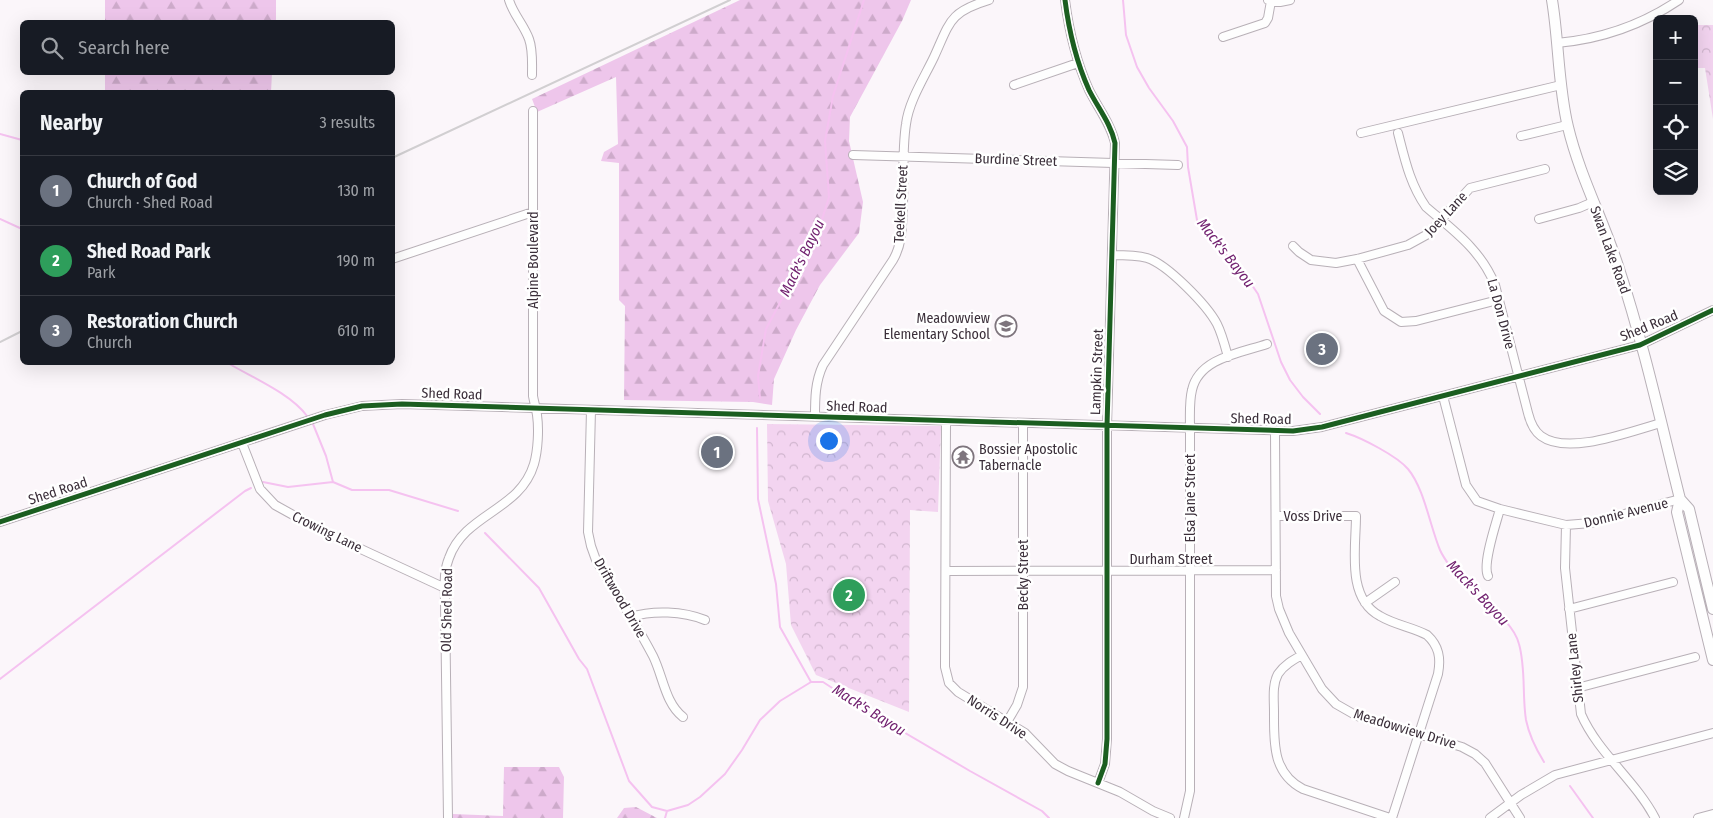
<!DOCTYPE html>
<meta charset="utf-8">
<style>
:root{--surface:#171b24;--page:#242831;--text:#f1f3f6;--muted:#9ea1a6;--line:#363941;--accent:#7e757d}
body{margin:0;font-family:"Fira Sans Condensed",sans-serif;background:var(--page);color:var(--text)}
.controls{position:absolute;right:15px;top:15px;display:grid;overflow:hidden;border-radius:8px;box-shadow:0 5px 20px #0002}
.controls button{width:45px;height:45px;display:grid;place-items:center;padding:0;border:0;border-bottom:1px solid var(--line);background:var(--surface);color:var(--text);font:25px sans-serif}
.you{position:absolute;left:828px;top:440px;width:18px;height:18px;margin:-12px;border:4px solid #fff;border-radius:50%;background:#1a73e8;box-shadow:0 0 0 8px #1a73e833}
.badge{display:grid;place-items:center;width:32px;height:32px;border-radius:50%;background:var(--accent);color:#fff;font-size:16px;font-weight:700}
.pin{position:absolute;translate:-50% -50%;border:2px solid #fff;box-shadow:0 1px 5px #0006}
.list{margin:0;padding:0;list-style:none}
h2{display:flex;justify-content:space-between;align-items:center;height:65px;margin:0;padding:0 20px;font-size:21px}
h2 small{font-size:16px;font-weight:400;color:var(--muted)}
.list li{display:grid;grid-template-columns:32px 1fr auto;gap:15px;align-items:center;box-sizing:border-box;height:70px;padding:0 20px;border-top:1px solid var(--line)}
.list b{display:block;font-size:19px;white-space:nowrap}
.list p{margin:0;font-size:16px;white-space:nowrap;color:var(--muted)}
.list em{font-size:16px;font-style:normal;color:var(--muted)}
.icon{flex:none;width:28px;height:28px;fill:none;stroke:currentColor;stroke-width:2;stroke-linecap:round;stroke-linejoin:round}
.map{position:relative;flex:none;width:1713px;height:818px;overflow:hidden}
.search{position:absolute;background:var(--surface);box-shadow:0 5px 20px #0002;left:20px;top:20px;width:375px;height:55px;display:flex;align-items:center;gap:12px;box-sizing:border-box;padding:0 18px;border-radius:8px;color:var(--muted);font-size:19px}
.panel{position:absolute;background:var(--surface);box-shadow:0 5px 20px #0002;left:20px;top:90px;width:375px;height:275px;border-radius:8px}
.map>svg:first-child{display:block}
.forest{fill:url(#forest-firs)}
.park{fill:url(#park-crowns)}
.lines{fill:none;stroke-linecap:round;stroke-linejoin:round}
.stream{stroke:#f5c2f0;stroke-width:2}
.minor-casing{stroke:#b8b0b7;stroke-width:10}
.major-casing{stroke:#b8b0b7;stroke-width:12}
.minor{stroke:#fefefe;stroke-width:8}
.major{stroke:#fefefe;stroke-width:10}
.rail{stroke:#d1cfd1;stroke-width:2}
.cycleway-casing{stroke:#fff;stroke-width:8}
.cycleway{stroke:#1b5e20;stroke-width:5}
.labels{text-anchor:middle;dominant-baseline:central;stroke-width:5;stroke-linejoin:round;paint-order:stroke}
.street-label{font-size:14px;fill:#3b2f3a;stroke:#fff}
.poi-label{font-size:14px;fill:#3b2f3a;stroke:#fff;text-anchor:end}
.water-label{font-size:15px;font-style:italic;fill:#722270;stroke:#fff}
</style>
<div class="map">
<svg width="1713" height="818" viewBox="0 0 1713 818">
<defs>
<pattern id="forest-firs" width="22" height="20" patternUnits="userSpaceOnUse" patternTransform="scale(1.25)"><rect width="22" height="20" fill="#eec6eb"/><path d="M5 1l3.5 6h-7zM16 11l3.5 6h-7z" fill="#cdaaca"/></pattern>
<pattern id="park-crowns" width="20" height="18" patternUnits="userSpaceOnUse" patternTransform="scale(1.25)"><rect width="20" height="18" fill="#f3d4f0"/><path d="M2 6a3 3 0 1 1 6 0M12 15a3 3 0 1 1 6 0" fill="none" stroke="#d1b6cf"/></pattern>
</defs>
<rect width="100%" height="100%" fill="#fbf6fa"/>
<!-- forest -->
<path class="forest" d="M 105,0 L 276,0 L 276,22 L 105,22 Z
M 740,0 L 911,0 L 902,21 L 850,117 L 849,141 L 863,202 L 859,233 L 820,285 L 796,330 L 774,379 L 772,405 L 753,402 L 624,400 L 625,306 L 619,300 L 619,163 L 601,161 L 604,152 L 618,144 L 616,77 L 537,112 L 532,99 Z
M 105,73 L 272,73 L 271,92 L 105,92 Z
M 504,767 L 559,767 L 564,777 L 563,818 L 453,818 L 453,814 L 503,816 Z
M 636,807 L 657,818 L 617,818 L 624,808 Z"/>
<!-- park -->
<path class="park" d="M 1694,25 L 1713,25 L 1713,119 L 1705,68 L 1694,68 Z
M 767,424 L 941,426 L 938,512 L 910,510 L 909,712 L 816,675 L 791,625 L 786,564 L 768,501 Z"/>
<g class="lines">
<!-- stream -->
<path class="stream" d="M 1123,0 L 1126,35 L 1137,67 L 1149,88 L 1173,121 L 1187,147 L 1188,167 L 1197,220 L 1206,234 L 1243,272 L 1258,294 L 1281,362 L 1290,380 L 1303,397 L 1320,414
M 0,134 L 22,140
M 0,219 L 22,229
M 226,362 C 251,377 290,393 307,416
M 760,398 L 758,376 L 766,329 L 819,229 L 829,197 L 825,141 L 833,96 L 864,0
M 313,424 L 326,456 L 333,482
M 757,428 L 758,499 L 776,584 L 780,627 L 811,682 L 823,682 L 866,710 L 970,771 L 1042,811 L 1049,818
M 1346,433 C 1362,438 1397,456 1408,469 C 1424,488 1430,526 1440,550 C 1443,557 1449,565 1454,572 C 1471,596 1512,616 1519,644 C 1526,669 1522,695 1526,720 C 1529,735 1536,749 1544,762
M 263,482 L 288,487 L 333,482 L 352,490 L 389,490 L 458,511
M 485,533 L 539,588 L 579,659 L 587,669 L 629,781 L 652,807 L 667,811 L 688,805 L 700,797 L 725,774 L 742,750 L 760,720 L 780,701 L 811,682
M 0,679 L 245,491 L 251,488
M 1570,786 L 1593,818
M 665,818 L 667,811"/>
<!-- minor casing -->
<g class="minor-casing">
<path id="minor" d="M 509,0 C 513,14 524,25 529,39 C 533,50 532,63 532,75
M 1065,0 C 1069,32 1076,61 1089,90 C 1098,108 1111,124 1115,143 L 1107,426 L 1107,739 L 1105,764 L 1098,783
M 1268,0 L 1280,2 L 1290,0
M 1223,37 L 1265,23 L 1268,18 L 1271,1
M 1557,43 C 1602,39 1642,25 1679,0
M 1014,85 L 1078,63
M 1361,133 L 1561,85
M 1398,133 C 1405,160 1410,184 1426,207 C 1454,231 1481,250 1495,285 L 1528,413 C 1530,421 1534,431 1541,436 C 1568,456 1631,431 1661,423
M 1521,136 L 1567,125
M 853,155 L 1178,165
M 1539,219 L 1579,208 L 1593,202
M 1293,246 L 1299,252 L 1311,260 L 1336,263 L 1357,259 L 1408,245 L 1428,234 L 1470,188 L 1545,169
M 1112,255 C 1124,255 1136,255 1147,258 C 1167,264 1207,305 1217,324 C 1222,334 1225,346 1228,357
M 392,259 L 533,212
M 1357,259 L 1384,311 L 1401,322 L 1416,321 L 1498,300
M 1443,396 L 1466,485 L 1477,501 L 1500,509 L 1566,525 L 1591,523 L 1680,499
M 591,410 L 588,532 L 591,546 L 596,560 C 615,592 636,623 653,656 C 663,676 665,703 683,717
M 815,417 C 815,399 815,382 823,365 L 893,260 C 903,243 902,224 903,204 C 904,178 902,150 906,124 C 909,101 924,78 934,57 C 950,22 949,12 989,0
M 946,421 L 945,667 L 949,683 L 958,692 L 1025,733 L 1055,764 L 1068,771 L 1120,792 L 1153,811 L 1170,818
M 1275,432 L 1276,596 L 1279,609 L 1289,633 L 1322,689 L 1336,704 L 1357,716 L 1462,747 L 1475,754 L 1485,763 L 1520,818
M 242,443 L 260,489 L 275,505 L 322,531 L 445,588
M 1276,516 L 1356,516 C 1356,548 1346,598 1380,616 C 1395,625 1412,627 1427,635 C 1439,646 1441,658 1438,674 L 1392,818
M 0,522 L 325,415 L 362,406 L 402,404 L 1293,431 L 1322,427 L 1640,345 L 1713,310
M 1566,525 L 1565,568 L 1581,714 C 1598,753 1635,780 1655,818
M 947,571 L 1276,570
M 1488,576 C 1482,564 1496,524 1500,509
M 1365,603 L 1395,582
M 1569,609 L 1673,582
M 630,617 C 653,610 683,611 705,620
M 1302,655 C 1293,660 1284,665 1278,674 C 1272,685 1274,699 1274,712 C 1274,742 1272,773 1303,789 L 1390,818
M 1577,688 L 1695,657
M 1007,722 L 1017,705 L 1023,687 L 1023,424
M 448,818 L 445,603 C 445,588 443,572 449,558 C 465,513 520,511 534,464 C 538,450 539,429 537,415 C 536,408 534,402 533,396 L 533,111
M 1184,818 L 1190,791 L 1190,429 C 1190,416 1189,402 1192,390 C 1199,358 1240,353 1267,344
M 1490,818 L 1521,795 L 1555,775 L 1713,733
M 1698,818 L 1713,814"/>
</g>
<!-- major casing -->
<g class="major-casing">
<path id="major" d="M 1552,0 C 1559,42 1558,86 1568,127 C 1580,177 1604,221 1619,269 C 1644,345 1661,423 1680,499 L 1677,512 L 1713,660
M 1680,499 L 1689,509 L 1713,609"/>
</g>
<!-- minor -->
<use href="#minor" class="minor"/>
<!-- major -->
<use href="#major" class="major"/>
<!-- rail -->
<path class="rail" d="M 392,158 L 730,0
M 0,342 L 22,331"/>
<!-- cycleway casing -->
<g class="cycleway-casing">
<path id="cycleway" d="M 1065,0 C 1069,32 1076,61 1089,90 C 1098,108 1111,124 1115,143 L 1107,426 L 1107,739 L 1105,764 L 1098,783
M 0,522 L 325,415 L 362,406 L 402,404 L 1293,431 L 1322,427 L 1640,345 L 1713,310"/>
</g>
<!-- cycleway -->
<use href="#cycleway" class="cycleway"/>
</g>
<!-- icons -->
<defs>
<g id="school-ring" transform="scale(1.125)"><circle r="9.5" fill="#fff" stroke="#7e757d" stroke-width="1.5"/><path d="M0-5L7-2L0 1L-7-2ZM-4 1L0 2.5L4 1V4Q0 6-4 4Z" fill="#7e757d"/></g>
<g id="temple-ring" transform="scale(1.125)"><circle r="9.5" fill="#fff" stroke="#7e757d" stroke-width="1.5"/><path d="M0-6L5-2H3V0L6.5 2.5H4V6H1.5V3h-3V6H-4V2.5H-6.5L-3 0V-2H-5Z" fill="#7e757d"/></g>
</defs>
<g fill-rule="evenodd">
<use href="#school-ring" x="1006" y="326"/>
<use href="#temple-ring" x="963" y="457"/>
</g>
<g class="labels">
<!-- street labels -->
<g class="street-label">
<text transform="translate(1016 160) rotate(2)">Burdine Street</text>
<text transform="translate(901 204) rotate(-87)">Teekell Street</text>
<text transform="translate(1446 214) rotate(-47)">Joey Lane</text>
<text transform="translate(1610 250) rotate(70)">Swan Lake Road</text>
<text transform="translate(533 260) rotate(-90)">Alpine Boulevard</text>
<text transform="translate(1501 314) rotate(75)">La Don Drive</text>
<text transform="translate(1649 326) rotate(-22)">Shed Road</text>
<text transform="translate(1097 372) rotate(-88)">Lampkin Street</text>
<text transform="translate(452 394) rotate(2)">Shed Road</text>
<text transform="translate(857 407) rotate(2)">Shed Road</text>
<text transform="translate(1261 419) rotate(1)">Shed Road</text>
<text transform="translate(58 491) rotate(-18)">Shed Road</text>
<text transform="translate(1190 498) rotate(-90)">Elsa Jane Street</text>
<text transform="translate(1626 513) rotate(-14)">Donnie Avenue</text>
<text x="1313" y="516">Voss Drive</text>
<text transform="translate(327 532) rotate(26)">Crowing Lane</text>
<text x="1171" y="559">Durham Street</text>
<text transform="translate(1023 575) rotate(-90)">Becky Street</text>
<text transform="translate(620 598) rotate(60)">Driftwood Drive</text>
<text transform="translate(447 610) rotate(-89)">Old Shed Road</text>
<text transform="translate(1575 668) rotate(-96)">Shirley Lane</text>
<text transform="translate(997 717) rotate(33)">Norris Drive</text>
<text transform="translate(1405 729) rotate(17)">Meadowview Drive</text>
</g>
<!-- poi labels -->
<g class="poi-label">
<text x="990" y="318">Meadowview<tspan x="990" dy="16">Elementary School</tspan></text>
<text x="979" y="449" text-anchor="start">Bossier Apostolic<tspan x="979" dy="16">Tabernacle</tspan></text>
</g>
<!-- water labels -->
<g class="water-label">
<text transform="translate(1226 253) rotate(52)">Mack's Bayou</text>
<text transform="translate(802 258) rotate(-64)">Mack's Bayou</text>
<text transform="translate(1478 593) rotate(47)">Mack's Bayou</text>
<text transform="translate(869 710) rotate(32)">Mack's Bayou</text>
</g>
</g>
</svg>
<div class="controls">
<button>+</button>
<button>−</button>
<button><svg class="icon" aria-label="locate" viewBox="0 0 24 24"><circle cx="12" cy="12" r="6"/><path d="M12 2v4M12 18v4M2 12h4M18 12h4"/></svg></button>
<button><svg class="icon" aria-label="layers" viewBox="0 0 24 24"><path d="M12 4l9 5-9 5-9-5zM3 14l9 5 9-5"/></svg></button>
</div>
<div class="you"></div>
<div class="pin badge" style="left:717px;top:452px;background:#6b7280">1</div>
<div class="pin badge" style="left:849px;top:595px;background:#2e9e5b">2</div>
<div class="pin badge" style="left:1322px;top:349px;background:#6b7280">3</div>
<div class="search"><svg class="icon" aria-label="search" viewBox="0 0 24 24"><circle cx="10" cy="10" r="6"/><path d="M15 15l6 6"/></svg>Search here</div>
<section class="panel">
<h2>Nearby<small>3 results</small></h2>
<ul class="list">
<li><span class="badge" style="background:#6b7280">1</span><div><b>Church of God</b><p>Church · Shed Road</p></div><em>130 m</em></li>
<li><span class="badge" style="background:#2e9e5b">2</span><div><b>Shed Road Park</b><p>Park</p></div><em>190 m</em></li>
<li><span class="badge" style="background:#6b7280">3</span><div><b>Restoration Church</b><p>Church</p></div><em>610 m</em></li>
</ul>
</section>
</div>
